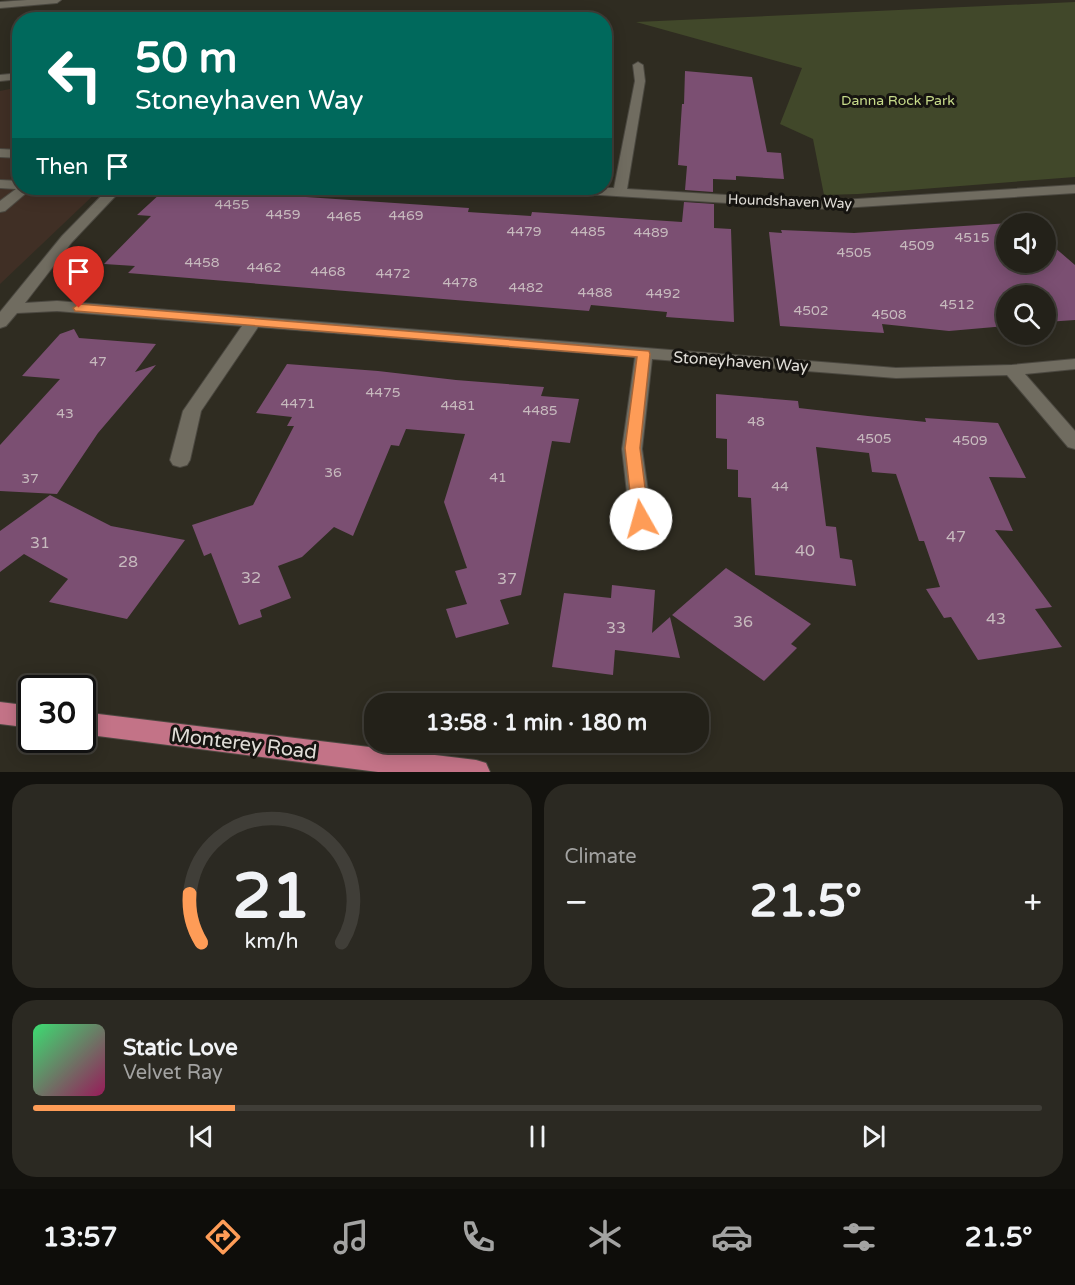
<!DOCTYPE html>
<html lang="en">
<head>
<meta charset="utf-8">
<style>
  body { margin:0; font-family:"Varela Round",sans-serif; background:#2b2922; color:#f1f3f6; height:100vh; display:flex; flex-direction:column; font-size:22px; white-space:nowrap }
  * { box-sizing:border-box; margin:0 }
  p { font-size:20px; color:#a3a3a2 }
  .icon { flex:none; width:33px; height:33px; fill:none; stroke:currentColor; stroke-width:2; stroke-linecap:round; stroke-linejoin:round }
  .map { position:relative; height:772px; overflow:hidden }
  .side { display:flex; flex-direction:column; gap:12px; padding:12px; background:#13120e; flex:1 }
  .side>* { flex:none }
  .banner { position:absolute; left:12px; top:12px; width:600px; height:183px; border-radius:24px; box-shadow:0 3px 15px #0003,0 0 0 2px #403e38; background:#00695c; color:#fff; overflow:hidden }
  .buttons { position:absolute; left:996px; top:213px; display:grid; gap:12px }
  .buttons a { display:grid; place-items:center; width:60px; height:60px; border-radius:50%; background:#232119; box-shadow:0 3px 15px #0003,0 0 0 2px #403e38; font-size:30px }
  .speed { position:absolute; left:18px; top:675px; display:flex; gap:12px; font-size:30px; font-weight:700; text-align:center }
  .speed>* { display:grid; place-content:center; width:78px; height:78px; border-radius:50%; background:#232119; box-shadow:0 3px 15px #0003,0 0 0 2px #403e38; line-height:1 }
  .speed .limit { border:3px solid #111; border-radius:9px; background:#fff; color:#111 }
  .pin { position:absolute; display:grid; place-items:center; width:51px; height:51px; color:#fff; margin:-62px -26px; border-radius:50% 50% 50% 0; rotate:-45deg; box-shadow:0 0 6px #0007 }
  .pin .icon { rotate:45deg }
  .me { position:absolute; width:66px; margin:-33px; rotate:353deg; stroke-linejoin:round; filter:drop-shadow(0 0 4px #0008) }
  .turn { display:flex; align-items:center; gap:21px; height:126px; padding:0 24px; font-size:27px }
  .turn .icon { width:78px; height:78px; stroke-width:2.5 }
  .turn b { display:block; font-size:42px; line-height:51px }
  .then { display:flex; align-items:center; height:57px; padding:0 24px; background:#0003; gap:12px; font-size:22px }
  .big { font-size:45px; font-weight:700; line-height:1.1 }
  .side .widget { flex:1; display:flex; flex-direction:column; justify-content:center; gap:9px; min-width:0; padding:0 21px; border-radius:24px; background:#2b2922 }
  .side .dial { align-items:center; gap:0 }
  .dial svg { height:156px; overflow:visible; fill:none; stroke:#403e38; stroke-width:7; stroke-linecap:round; text-anchor:middle }
  .dial text { fill:#f1f3f6; stroke:none }
  .song { display:flex; align-items:center; gap:18px }
  .cover { width:72px; height:72px; border-radius:9px; background:linear-gradient(135deg,hsl(140 70% 55%),hsl(330 70% 35%)) }
  .played { height:6px; border-radius:3px; background:linear-gradient(90deg,#fe9c57 20%,#403e38 20%) }
  .keys { display:flex; justify-content:space-around; direction:ltr }
  .heat { display:flex; justify-content:space-between; align-items:center; font-size:33px; direction:ltr }
  .side .tiles { flex:1; display:grid; gap:12px; grid-template-columns:1fr 1fr }
  .widget:last-child { grid-column:span 2 }
  .trip { position:absolute; left:364px; top:693px; width:345px; height:60px; border-radius:24px; background:#232119; box-shadow:0 3px 15px #0003,0 0 0 2px #403e38; font-weight:700; line-height:60px; text-align:center }
  .tab-bar { display:flex; height:96px; justify-content:space-around; align-items:center; background:#0e0d0a; color:#a3a3a2 }
  .tab-bar .icon { width:42px; height:42px }
  .tab-bar .on { color:#fe9c57 }
  .tab-bar b { font-size:27px; color:#f1f3f6 }
  .map>svg:first-child { display:block }
</style>
</head>
<body>
<div class="map">
<svg width="1075" height="772" viewBox="0 0 1075 772">
  <rect width="100%" height="100%" fill="#2f2c21"/>
  <path fill="#402f25" d="M19 87 20 188H101L0 284V91Z"/>
  <path fill="#41482a" d="M1075 2V177L858 194 824 195 813 139 780 124 802 68 636 22Z"/>
  <path fill="#7b4f72" d="M685 71 752 77 767 152 781 153 784 179 736 176V180L713 179V192L685 190 687 166 678 165 682 104H684Z
    M188 189 469 208 468 212 531 216 532 212 682 222 684 202 714 204V228L731 229 734 322 666 317 667 312 591 305 589 311 128 273 135 266 104 264 151 216 137 215 161 193 182 195Z
    M1024 222 1027 224H1006V262H1046V240L1075 265V320L1046 322V296H1006V326L949 331 882 324 884 333 780 326 769 232 782 233 781 230 854 233Z
    M74 329 79 338 156 344 135 372 156 365 98 433 57 494 0 491V445L60 379 22 376 60 334Z
    M287 364 378 371 456 380 544 387 541 396 579 399 570 443 552 441 521 595 500 600 509 624 456 638 446 609 467 604 455 571 467 568 444 502 465 434 406 429 399 446 391 445 353 536 334 527 302 557 278 566 291 598 260 610 262 617 239 625 211 553 204 556 192 525 253 505 294 426H287L292 417 256 413Z
    M716 394 798 401 799 408 868 416 926 422 925 418 998 423 1026 478 989 477 1013 531 995 530 1052 607 1035 609 1062 647 978 660 951 617 944 618 926 589 940 587 924 541H919L896 474 872 472 869 453 816 447 826 526 836 527 840 558 852 560 856 586 755 575 751 498 738 497V470L727 469V439L716 438Z
    M50 495 111 526 185 540 127 619 49 602 68 579 24 554 0 572V531Z
    M726 568 811 624 791 644 797 648 764 681 672 615Z
    M612 585 655 590 652 633 670 617 680 658 615 650 613 675 552 667 564 593 611 598Z"/>
  <g fill="none" stroke-linecap="round" stroke-linejoin="round">
    <defs>
      <path id="lane" d="M0 149 20 150V158L0 157Z
        M0 180 20 181V188H32L5 211 0 212V201L16 189 0 188Z"/>
      <path id="street" d="M27 0H61L57 3 0 8V2Z
        M638 62 643 65 645 81 627 189 826 201 1075 185V193L826 209 536 191 535 188H614L635 81 633 65Z
        M20 73V79L0 81V75Z
        M109 188H123L72 242 25 303 57 301 896 368 1012 365 1075 359V369L1025 374 1075 431V449L1068 447 1007 375 896 378 652 359 642 449 652 519 648 524 641 527 634 524 630 519 622 449 635 357 258 327 201 411 190 460 187 465 180 467 173 465 170 460 183 411 242 326 57 311 17 313 6 326 0 328V312L62 236Z"/>
      <path id="primary" d="M0 702 32 706V728L0 724Z
        M82 712 476 760 486 763 490 772H378L82 734Z"/>
    </defs>
    <use href="#lane" stroke="#4b4840" stroke-width="2"/>
    <use href="#street" stroke="#4b4840" stroke-width="2"/>
    <use href="#primary" stroke="#4b4840" stroke-width="2"/>
    <use href="#lane" fill="#706c60" fill-rule="evenodd"/>
    <use href="#street" fill="#706c60" fill-rule="evenodd"/>
    <use href="#primary" fill="#c37387" fill-rule="evenodd"/>
  </g>
  <path fill="#fe9c57" stroke="#a56539" stroke-width="1.5" d="M79 304 649 351 650 354 640 448 649 519 647 523H635L633 519 625 448 637 357 75 311 73 308Z"/>
  <g text-anchor="middle" stroke-width="6" stroke-linejoin="round" paint-order="stroke">
    <g font-size="14" fill="#c8dc8b" stroke="#161410">
      <text x="898" y="105">Danna Rock Park</text>
    </g>
    <g font-size="14" fill="#e0ddd7" stroke="#161410">
      <text transform="translate(790 201) rotate(2)" y="5">Houndshaven Way</text>
    </g>
    <g font-size="14" fill="#c7babe">
      <text x="232" y="209">4455</text>
      <text x="283" y="219">4459</text>
      <text x="406" y="220">4469</text>
      <text x="344" y="221">4465</text>
      <text x="524" y="236">4479</text>
      <text x="588" y="236">4485</text>
      <text x="651" y="237">4489</text>
      <text x="972" y="242">4515</text>
      <text x="917" y="250">4509</text>
      <text x="854" y="257">4505</text>
      <text x="202" y="267">4458</text>
      <text x="264" y="272">4462</text>
      <text x="328" y="276">4468</text>
      <text x="393" y="278">4472</text>
      <text x="460" y="287">4478</text>
      <text x="526" y="292">4482</text>
      <text x="595" y="297">4488</text>
      <text x="663" y="298">4492</text>
      <text x="957" y="309">4512</text>
      <text x="811" y="315">4502</text>
      <text x="889" y="319">4508</text>
      <text x="98" y="366">47</text>
      <text x="383" y="397">4475</text>
      <text x="298" y="408">4471</text>
      <text x="458" y="410">4481</text>
      <text x="540" y="415">4485</text>
      <text x="65" y="418">43</text>
      <text x="756" y="426">48</text>
      <text x="874" y="443">4505</text>
      <text x="970" y="445">4509</text>
      <text x="333" y="477">36</text>
      <text x="498" y="482">41</text>
      <text x="30" y="483">37</text>
      <text x="780" y="491">44</text>
    </g>
    <g font-size="16" fill="#e0ddd7" stroke="#161410">
      <text transform="translate(741 361) rotate(4)" y="6">Stoneyhaven Way</text>
    </g>
    <g font-size="16" fill="#c7babe">
      <text x="956" y="542">47</text>
      <text x="40" y="548">31</text>
      <text x="805" y="556">40</text>
      <text x="128" y="567">28</text>
      <text x="251" y="583">32</text>
      <text x="507" y="584">37</text>
      <text x="996" y="624">43</text>
      <text x="743" y="627">36</text>
      <text x="616" y="633">33</text>
    </g>
    <g font-size="20" fill="#e0ddd7" stroke="#161410">
      <text transform="translate(244 743) rotate(7)" y="7">Monterey Road</text>
    </g>
  </g>
</svg>
<div class="buttons">
<a><svg class="icon" aria-label="sound" viewBox="0 0 24 24"><path d="M4 9h4l5-4v14l-5-4H4zM17 9q2 3 0 6"/></svg></a>
<a><svg class="icon" aria-label="search" viewBox="0 0 24 24"><circle cx="10" cy="10" r="6"/><path d="M15 15l6 6"/></svg></a>
</div>
<div class="speed"><div class="limit">30</div></div>
<div class="pin" style="left:79px;top:308px;background:#d93025"><svg class="icon" aria-label="arrive" viewBox="0 0 24 24"><path d="M6 21V4h12l-3 4 3 4H6"/></svg></div>
<svg class="me" style="left:641px;top:519px" viewBox="-20 -20 40 40"><circle r="19" fill="#fff"/><path d="M0-13L10 11 0 6-10 11z" fill="#fe9c57"/></svg>
<div class="trip">13:58 · 1 min · 180 m</div>
<div class="banner">
<div class="turn"><svg class="icon" aria-label="left" viewBox="0 0 24 24"><path d="M17 20v-9H6M10 6l-5 5 5 5"/></svg><div><b>50 m</b>Stoneyhaven Way</div></div>
<div class="then">Then<svg class="icon" aria-label="arrive" viewBox="0 0 24 24"><path d="M6 21V4h12l-3 4 3 4H6"/></svg></div>
</div>
</div>
<section class="side">
<div class="tiles">
<div class="widget dial"><svg viewBox="0 0 100 80">
<path d="M14 69A42 42 0 1 1 86 69"/>
<path d="M14 69A42 42 0 0 1 8 44" stroke="#fe9c57"/>
<text x="50" y="56" font-size="32" font-weight="700">21</text>
<text x="50" y="72" font-size="11">km/h</text>
</svg></div>
<div class="widget"><p>Climate</p>
<div class="heat"><a>−</a><b class="big">21.5°</b><a>+</a></div>
</div>
<div class="widget">
<div class="song"><i class="cover"></i><div><b>Static Love</b><p>Velvet Ray</p></div></div>
<div class="played"></div>
<div class="keys"><svg class="icon" aria-label="previous" viewBox="0 0 24 24"><path d="M18 5L8 12l10 7zM5 5v14"/></svg><svg class="icon" aria-label="pause" viewBox="0 0 24 24"><path d="M8 5v14M16 5v14"/></svg><svg class="icon" aria-label="next" viewBox="0 0 24 24"><path d="M6 5l10 7-10 7zM19 5v14"/></svg></div>
</div>
</div>
</section>
<nav class="tab-bar">
<b>13:57</b>
<svg class="icon on" aria-label="directions" viewBox="0 0 24 24"><path d="M12 3l9 9-9 9-9-9zM9 14v-3h6M13 9l2 2-2 2"/></svg>
<svg class="icon" aria-label="music" viewBox="0 0 24 24"><path d="M9 18V5l10-2v13"/><circle cx="6" cy="18" r="3"/><circle cx="16" cy="16" r="3"/></svg>
<svg class="icon" aria-label="phone" viewBox="0 0 24 24"><path d="M5 4h4l2 5-3 2q2 4 5 5l2-3 5 2v4C11 20 4 13 5 4z"/></svg>
<svg class="icon" aria-label="climate" viewBox="0 0 24 24"><path d="M12 3v18M4 7l16 10M4 17L20 7"/></svg>
<svg class="icon" aria-label="car" viewBox="0 0 24 24"><path d="M5 17H2v-5l4-1 3-4h7l3 4 3 1v5h-3M9 17h6M6 11h13"/><circle cx="7" cy="17" r="2"/><circle cx="17" cy="17" r="2"/></svg>
<svg class="icon" aria-label="filters" viewBox="0 0 24 24"><path d="M4 7h16M4 17h16"/><circle cx="9" cy="7" r="2"/><circle cx="15" cy="17" r="2"/></svg>
<b>21.5°</b>
</nav>
</body>
</html>
